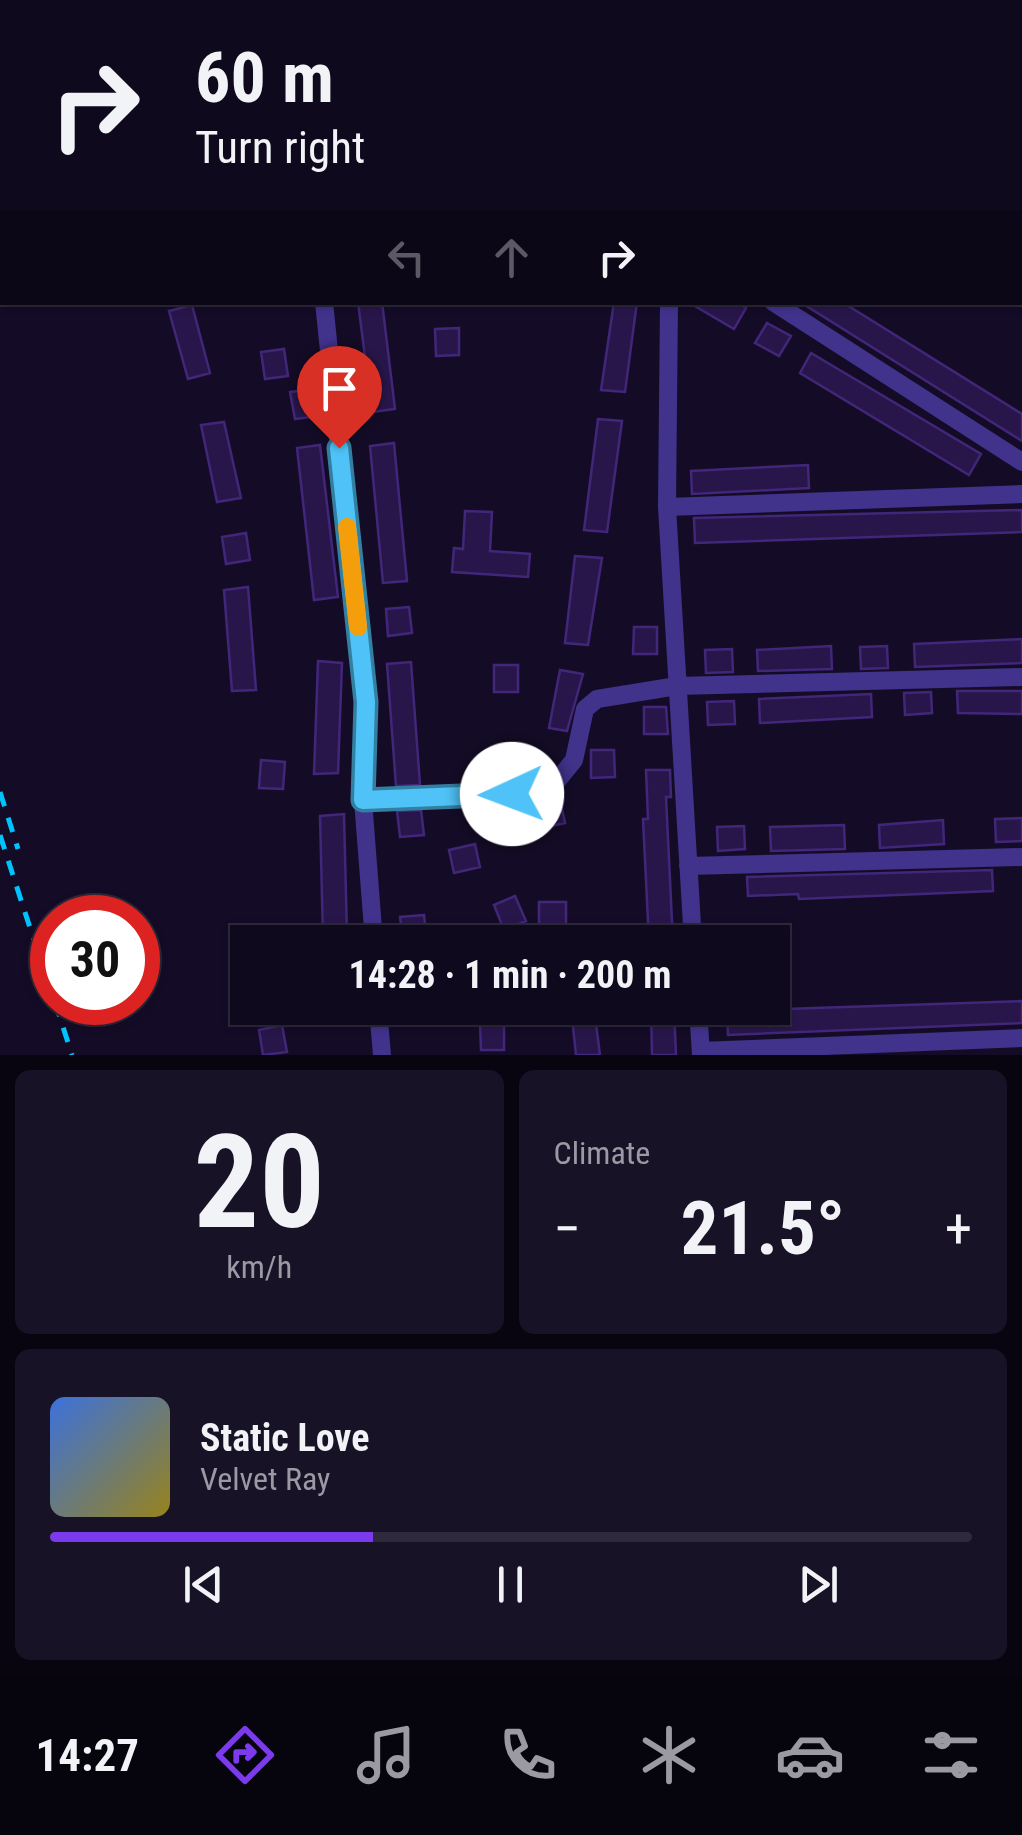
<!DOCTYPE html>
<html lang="en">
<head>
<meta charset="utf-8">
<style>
  body { margin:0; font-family:"Roboto Condensed",sans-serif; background:#181226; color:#f1f3f6; height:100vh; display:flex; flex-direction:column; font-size:38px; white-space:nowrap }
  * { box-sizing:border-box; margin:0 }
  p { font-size:32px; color:#9b9aa4 }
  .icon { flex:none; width:55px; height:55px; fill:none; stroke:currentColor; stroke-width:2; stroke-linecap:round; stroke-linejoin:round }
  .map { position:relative; height:1055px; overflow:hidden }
  .drawer { display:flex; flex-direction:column; gap:15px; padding:15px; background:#080510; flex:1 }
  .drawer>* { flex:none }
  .hud { position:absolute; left:0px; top:0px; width:1022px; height:305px; box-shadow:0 2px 8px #0004,0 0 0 2px #2f2a3b; background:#0f091d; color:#f1f3f6; overflow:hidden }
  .speed { position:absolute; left:30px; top:895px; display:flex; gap:20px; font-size:50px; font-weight:700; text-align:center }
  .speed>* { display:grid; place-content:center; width:130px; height:130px; border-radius:50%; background:#0f091d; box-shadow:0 2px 8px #0004,0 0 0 2px #2f2a3b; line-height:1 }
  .speed .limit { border:15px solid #d22; background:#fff; color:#111 }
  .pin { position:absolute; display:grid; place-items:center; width:85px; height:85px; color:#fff; margin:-102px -42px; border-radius:50% 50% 50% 0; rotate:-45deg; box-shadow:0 0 10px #0007 }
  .pin .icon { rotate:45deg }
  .me { position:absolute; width:110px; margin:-55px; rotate:268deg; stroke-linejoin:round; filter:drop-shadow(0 0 8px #0008) }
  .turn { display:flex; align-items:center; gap:35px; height:210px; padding:0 30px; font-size:45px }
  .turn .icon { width:130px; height:130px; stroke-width:2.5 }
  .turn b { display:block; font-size:70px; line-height:85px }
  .lanes { display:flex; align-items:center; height:95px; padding:0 30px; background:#0003; justify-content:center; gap:50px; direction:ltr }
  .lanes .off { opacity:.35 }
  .big { font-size:75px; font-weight:700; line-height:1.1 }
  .drawer .tile { flex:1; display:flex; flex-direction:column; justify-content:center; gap:15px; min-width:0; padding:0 35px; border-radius:15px; background:#181226 }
  .drawer .dial { align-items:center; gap:0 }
  .dial b { font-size:130px; line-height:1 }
  .song { display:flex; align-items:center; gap:30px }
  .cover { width:120px; height:120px; border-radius:15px; background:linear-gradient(135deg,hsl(220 70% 55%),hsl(50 70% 35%)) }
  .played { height:10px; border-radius:5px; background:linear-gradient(90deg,#7c3aed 35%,#2f2a3b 35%) }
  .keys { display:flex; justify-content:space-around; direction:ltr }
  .heat { display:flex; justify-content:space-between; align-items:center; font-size:55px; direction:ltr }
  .drawer .tiles { flex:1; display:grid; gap:15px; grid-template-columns:1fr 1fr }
  .tile:last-child { grid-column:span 2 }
  .trip { position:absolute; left:230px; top:925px; width:560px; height:100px; border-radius:0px; background:#0f091d; box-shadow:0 2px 8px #0004,0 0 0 2px #2f2a3b; font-weight:700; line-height:100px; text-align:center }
  .tab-bar { display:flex; height:160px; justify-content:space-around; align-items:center; background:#06040c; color:#9b9aa4 }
  .tab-bar .icon { width:70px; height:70px }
  .tab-bar .on { color:#7c3aed }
  .tab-bar b { font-size:45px; color:#f1f3f6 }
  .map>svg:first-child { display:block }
</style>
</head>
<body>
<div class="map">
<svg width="1022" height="1055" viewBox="0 0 1022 1055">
  <rect width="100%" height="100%" fill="#140c27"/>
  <path fill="#28164a" stroke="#412679" stroke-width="2.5" d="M358 302H382L395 409 372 412Z
    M614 302H637L625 392 601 390Z
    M688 302H736L746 308 734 329Z
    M800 302H842L1022 414V441Z
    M192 305 210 373 188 379 169 311Z
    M767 323 791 336 779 356 755 343Z
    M459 328V355L436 356 435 329Z
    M284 349 288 376 265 379 261 352Z
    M811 353 981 454 969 475 800 373Z
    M314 389 318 416 295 419 290 392Z
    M598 419 622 421 607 532 584 530Z
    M224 422 241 498 217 502 201 425Z
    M394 443 407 581 383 583 370 446Z
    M320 445 338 597 314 600 297 448Z
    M808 465 809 488 692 494 691 471Z
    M1022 510V532L695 543 694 518Z
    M465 511 492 512 490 551 530 554 528 577 452 572 454 548 463 549Z
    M246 533 250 560 226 564 222 537Z
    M575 556 602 558 588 645 565 643Z
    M248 587 256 690 232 691 224 590Z
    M409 607 412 633 388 636 386 609Z
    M634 627H657V654H633Z
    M1022 639V663L915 667 914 644Z
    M831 646 832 669 758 671 757 650Z
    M887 646 888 668 861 669 860 647Z
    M732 649 733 672 706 673 705 650Z
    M318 661 342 663 338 773 314 774Z
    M411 662 420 785 396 786 387 664Z
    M494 665H518V692H494Z
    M560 670 583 674 567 731 549 728Z
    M957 691H1022V714L958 713Z
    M931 692 932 713 905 715 904 693Z
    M871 694 872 717 760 723 759 699Z
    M734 701 735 724 708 725 707 702Z
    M644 707H666L668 734H644Z
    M591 750H614L615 777 591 778Z
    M513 759 540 761 539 777 470 783 472 763 513 766Z
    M261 760 285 762 283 789 259 788Z
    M646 770H670L671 797H666L673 942H649L643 819H648Z
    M560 800 565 823 538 829 533 806Z
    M421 810 424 835 400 837 397 811Z
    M344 814 347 936 323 938 320 816Z
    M1022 818V841L996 842 995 819Z
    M943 820 944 844 880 848 879 825Z
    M844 825 845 849 771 851 770 827Z
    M744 826 745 849 718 851 717 827Z
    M475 844 480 867 454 873 449 850Z
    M992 870 993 891 799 899 798 894 748 896 747 877Z
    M515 896 526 921 504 930 494 905Z
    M539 902H566V926H539Z
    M424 915 427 942H403L400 917Z
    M1022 1001V1023L728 1035 727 1011Z
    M571 1008H594L600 1055H576Z
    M651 1008H674L676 1055H652Z
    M504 1022V1050H481L480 1023Z
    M282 1025 287 1052 263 1055 259 1030Z"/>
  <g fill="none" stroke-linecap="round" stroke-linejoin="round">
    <path stroke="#41328b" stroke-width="18" d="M293 0V2
      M482 0V2
      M624 0 625 2
      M1020 242 1022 243
      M324 302 365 702 363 800 374 942
      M669 302 667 507 693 942
      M773 302 1022 462
      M667 507 1022 494
      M363 800 513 794 552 787 574 760 585 709 597 699 677 686 1022 677
      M688 866 1022 857
      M378 1008 382 1055
      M698 1008 701 1055
      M701 1051 1022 1038"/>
    <path stroke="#00c3fd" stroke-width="5" stroke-dasharray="15 12" stroke-linecap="butt" d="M0 792 18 849
      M0 835 52 996
      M55 1002 72 1055"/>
  </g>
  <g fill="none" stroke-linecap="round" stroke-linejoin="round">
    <defs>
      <path id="route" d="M339 448 366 702 363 800 512 794"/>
    </defs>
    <use href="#route" stroke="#337fa1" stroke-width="25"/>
    <use href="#route" stroke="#4fc3f7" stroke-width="18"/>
    <path stroke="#f59e0b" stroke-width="18" d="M347 527 358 627"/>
  </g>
</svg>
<div class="speed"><div class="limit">30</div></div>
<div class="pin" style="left:339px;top:448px;background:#d93025"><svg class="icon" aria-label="arrive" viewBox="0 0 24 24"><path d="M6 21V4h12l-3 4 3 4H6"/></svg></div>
<svg class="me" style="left:512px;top:794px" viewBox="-20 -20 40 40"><circle r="19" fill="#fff"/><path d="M0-13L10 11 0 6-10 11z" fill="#4fc3f7"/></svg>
<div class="trip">14:28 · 1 min · 200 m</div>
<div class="hud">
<div class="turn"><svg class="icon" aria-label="right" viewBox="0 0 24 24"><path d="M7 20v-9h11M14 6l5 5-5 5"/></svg><div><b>60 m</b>Turn right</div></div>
<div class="lanes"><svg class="icon off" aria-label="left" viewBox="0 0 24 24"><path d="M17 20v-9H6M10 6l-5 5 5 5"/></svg><svg class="icon off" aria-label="ahead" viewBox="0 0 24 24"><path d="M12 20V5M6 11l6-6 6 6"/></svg><svg class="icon" aria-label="right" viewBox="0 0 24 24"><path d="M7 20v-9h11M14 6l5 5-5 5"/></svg></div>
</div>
</div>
<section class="drawer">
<div class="tiles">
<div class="tile dial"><b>20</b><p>km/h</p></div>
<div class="tile"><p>Climate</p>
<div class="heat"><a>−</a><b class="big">21.5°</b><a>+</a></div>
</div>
<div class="tile">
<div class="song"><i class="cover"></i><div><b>Static Love</b><p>Velvet Ray</p></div></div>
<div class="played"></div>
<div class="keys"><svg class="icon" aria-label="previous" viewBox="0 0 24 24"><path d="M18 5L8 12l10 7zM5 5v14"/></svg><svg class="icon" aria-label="pause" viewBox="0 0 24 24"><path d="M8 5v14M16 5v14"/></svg><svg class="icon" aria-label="next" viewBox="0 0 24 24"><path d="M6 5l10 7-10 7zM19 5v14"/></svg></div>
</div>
</div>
</section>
<nav class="tab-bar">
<b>14:27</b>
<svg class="icon on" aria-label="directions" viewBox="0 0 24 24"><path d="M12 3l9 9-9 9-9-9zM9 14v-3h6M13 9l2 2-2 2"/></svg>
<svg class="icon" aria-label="music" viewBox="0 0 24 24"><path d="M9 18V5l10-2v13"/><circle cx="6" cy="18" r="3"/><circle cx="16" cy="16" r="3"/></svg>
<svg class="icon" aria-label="phone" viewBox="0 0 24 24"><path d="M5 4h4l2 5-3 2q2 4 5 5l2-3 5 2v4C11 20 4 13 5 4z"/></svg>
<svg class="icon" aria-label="climate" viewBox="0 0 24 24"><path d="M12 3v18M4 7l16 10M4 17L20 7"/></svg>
<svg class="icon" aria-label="car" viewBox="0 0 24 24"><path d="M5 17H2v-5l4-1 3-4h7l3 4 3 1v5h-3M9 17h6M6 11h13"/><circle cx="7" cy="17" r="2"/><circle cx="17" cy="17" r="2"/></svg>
<svg class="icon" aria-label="filters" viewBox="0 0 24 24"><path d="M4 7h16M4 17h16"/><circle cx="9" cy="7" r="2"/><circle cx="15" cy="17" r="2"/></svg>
</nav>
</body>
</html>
